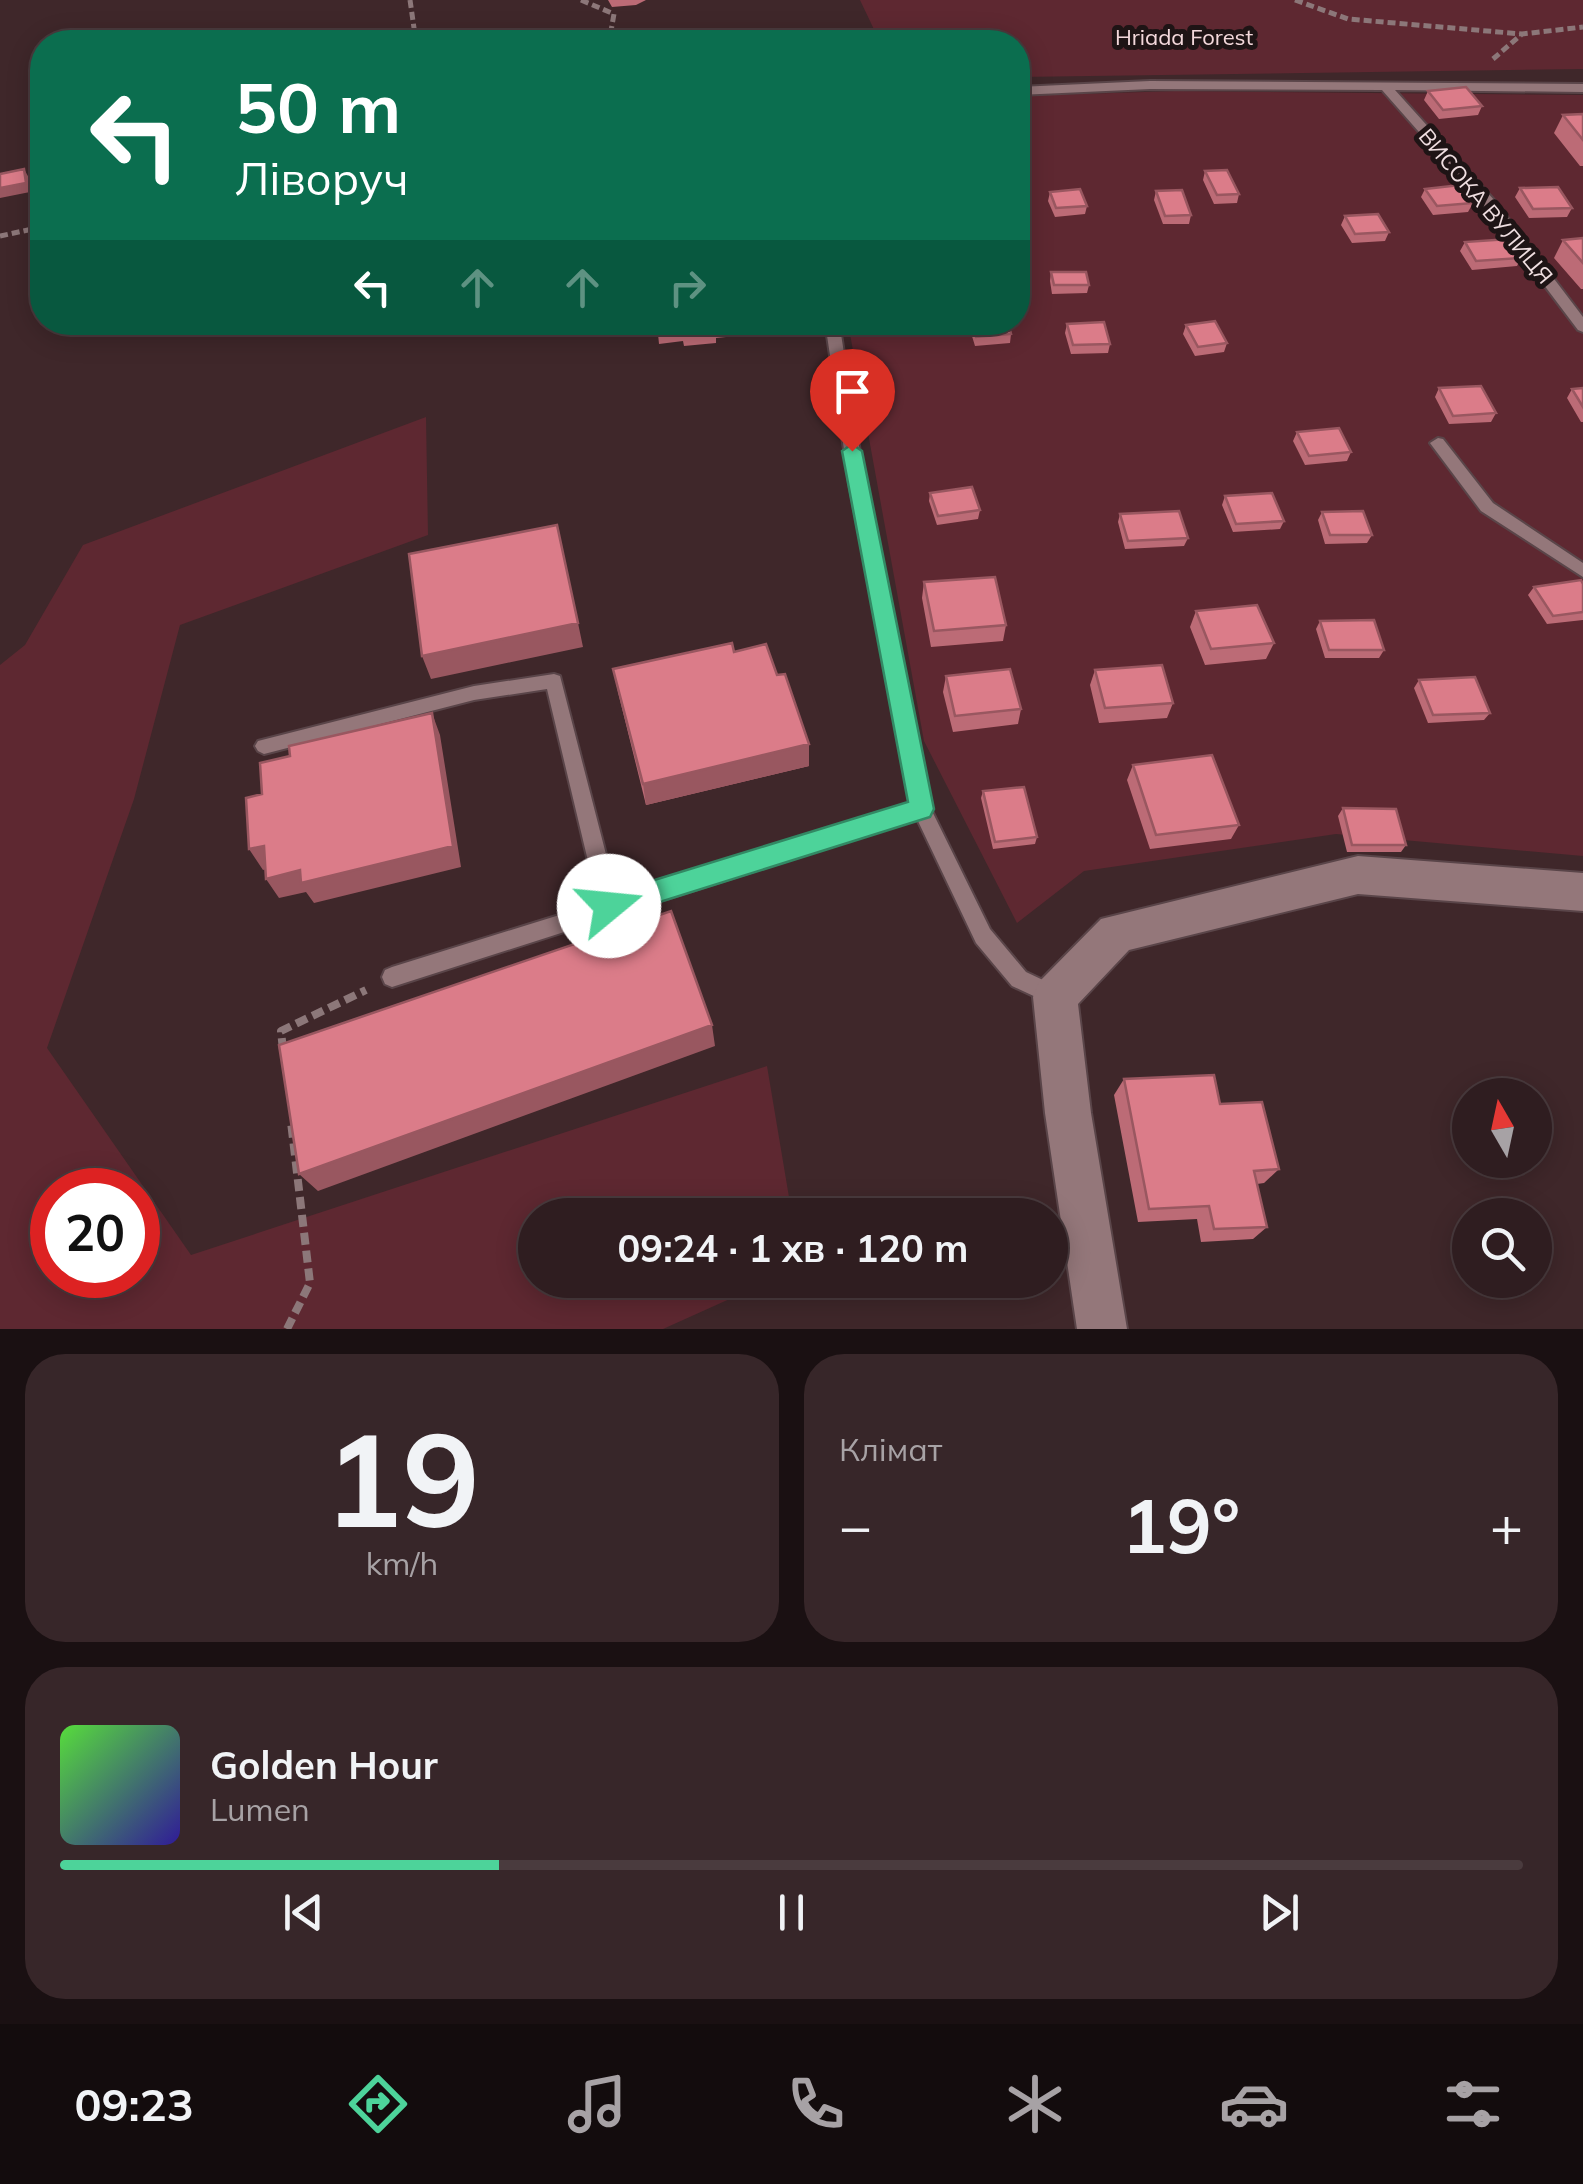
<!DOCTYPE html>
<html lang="uk">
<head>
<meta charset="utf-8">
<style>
  body { margin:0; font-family:Mulish,sans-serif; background:#372629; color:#f1f3f6; height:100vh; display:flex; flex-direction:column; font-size:38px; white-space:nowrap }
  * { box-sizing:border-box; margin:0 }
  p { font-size:32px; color:#a7a2a5 }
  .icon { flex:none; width:55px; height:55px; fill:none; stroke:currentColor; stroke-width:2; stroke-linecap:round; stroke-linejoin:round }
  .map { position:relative; height:1329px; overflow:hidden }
  .drawer { display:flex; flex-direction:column; gap:25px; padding:25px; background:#1a1012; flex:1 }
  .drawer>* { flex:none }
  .banner { position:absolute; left:30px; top:30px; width:1000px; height:305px; border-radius:40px; box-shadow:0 5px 25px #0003,0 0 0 2px #4a3b3e; background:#0b6e4f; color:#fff; overflow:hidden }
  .needle { width:65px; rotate:351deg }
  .tools { position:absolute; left:1452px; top:1078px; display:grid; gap:20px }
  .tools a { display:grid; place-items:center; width:100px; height:100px; border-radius:50%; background:#2f1d20; box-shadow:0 5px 25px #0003,0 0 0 2px #4a3b3e; font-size:50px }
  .speed { position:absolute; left:30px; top:1168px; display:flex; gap:20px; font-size:50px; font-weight:700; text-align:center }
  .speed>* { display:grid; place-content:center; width:130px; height:130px; border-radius:50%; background:#2f1d20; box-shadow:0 5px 25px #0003,0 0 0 2px #4a3b3e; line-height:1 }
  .speed .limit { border:15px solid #d22; background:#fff; color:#111 }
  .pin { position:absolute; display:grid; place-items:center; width:85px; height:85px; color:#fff; margin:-102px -42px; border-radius:50% 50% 50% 0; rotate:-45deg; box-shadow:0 0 10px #0007 }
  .pin .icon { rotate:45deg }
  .me { position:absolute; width:110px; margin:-55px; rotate:73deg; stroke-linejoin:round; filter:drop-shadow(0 0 8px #0008) }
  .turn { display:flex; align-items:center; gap:35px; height:210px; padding:0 40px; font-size:45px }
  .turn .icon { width:130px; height:130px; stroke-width:2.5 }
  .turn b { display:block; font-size:70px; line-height:85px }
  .lanes { display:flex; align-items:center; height:95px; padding:0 40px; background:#0003; justify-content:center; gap:50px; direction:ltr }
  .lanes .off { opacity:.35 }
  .big { font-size:75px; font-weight:700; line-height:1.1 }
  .drawer .tile { flex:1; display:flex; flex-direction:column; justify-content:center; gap:15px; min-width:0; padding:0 35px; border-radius:40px; background:#372629 }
  .drawer .dial { align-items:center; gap:0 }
  .dial b { font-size:130px; line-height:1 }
  .song { display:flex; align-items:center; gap:30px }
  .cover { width:120px; height:120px; border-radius:15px; background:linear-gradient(135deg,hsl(110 70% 55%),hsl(250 70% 35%)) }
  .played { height:10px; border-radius:5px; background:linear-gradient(90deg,#4dd39a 30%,#4a3b3e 30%) }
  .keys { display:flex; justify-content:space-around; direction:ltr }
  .heat { display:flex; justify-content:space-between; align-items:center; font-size:55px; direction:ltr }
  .drawer .tiles { flex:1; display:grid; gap:25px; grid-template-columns:1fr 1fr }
  .tile:last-child { grid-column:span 2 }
  .trip { position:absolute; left:518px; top:1198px; width:550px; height:100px; border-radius:50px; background:#2f1d20; box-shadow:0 5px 25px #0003,0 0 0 2px #4a3b3e; font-weight:700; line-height:100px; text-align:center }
  .menu { display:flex; height:160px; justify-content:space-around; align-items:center; background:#130c0d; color:#a7a2a5 }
  .menu .icon { width:70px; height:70px }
  .menu .selected { color:#4dd39a }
  .menu b { font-size:45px; color:#f1f3f6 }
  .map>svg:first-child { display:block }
</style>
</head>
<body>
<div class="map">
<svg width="1583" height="1329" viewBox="0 0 1583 1329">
  <rect width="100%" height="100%" fill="#3f272a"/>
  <path fill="#5e2831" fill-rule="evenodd" d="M860 0H1583V69L1018 77V42H880Z
    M1176 91 1583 95V856L1336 834 1084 871 1017 923 924 741 848 323 1018 322V96Z
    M426 417 428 535 180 625 134 799 47 1048 191 1255 767 1066 792 1215H535V1280H772L663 1329H0V665L25 645 83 545ZM138 1190V1275H52V1190Z"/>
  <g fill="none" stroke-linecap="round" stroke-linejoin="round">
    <defs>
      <path id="lane" d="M1150 81 1583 84V92L1395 90 1495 201 1583 317V332L1578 330 1485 207 1382 90 1150 89 1018 95V87Z
        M825 322H839L865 483 931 809 990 929 1026 972 1062 989 1065 996 1062 1003 1055 1006 1012 986 976 943 917 819 392 987 385 984 382 977 385 970 392 967 598 903 547 689 474 700 264 754 258 751 255 746 258 741 474 686 554 674 560 676 617 897 912 804 849 483Z
        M1438 438 1443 439 1493 503 1583 563V577L1481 511 1430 443Z"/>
      <path id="street" d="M1358 856 1583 873V911L1358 894 1129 950 1078 1004 1091 1113 1127 1329H1077L1045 1113 1033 997 1039 982 1101 919Z"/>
    </defs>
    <use href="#lane" stroke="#5a4549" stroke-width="4"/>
    <use href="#street" stroke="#5a4549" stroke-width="4"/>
    <path stroke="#8c7779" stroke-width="5" stroke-dasharray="8 4" stroke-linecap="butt" d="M410 0 416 42
      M581 0 614 14 609 42
      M1295 0 1348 19 1522 34
      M1493 59 1522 34 1583 27
      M0 236 42 227"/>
    <path stroke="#8c7779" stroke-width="8" stroke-dasharray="12 6" stroke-linecap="butt" d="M283 1050 281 1031 366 990
      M287 1329 310 1283 291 1122"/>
    <use href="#lane" fill="#94777a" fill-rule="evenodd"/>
    <use href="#street" fill="#94777a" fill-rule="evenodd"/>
  </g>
  <path fill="#bc6b76" d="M608 0H646L636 5 612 7Z
    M1428 91 1482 106 1478 115 1439 119 1424 100Z
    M1583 114V166H1580L1554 133 1563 115Z
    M1205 171 1239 194 1237 203 1214 204 1203 180Z
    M1520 188 1572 208 1567 217 1529 218 1515 197Z
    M1425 189 1473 203 1468 212 1433 215 1421 197Z
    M1156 191 1191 215 1189 224H1163L1154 200Z
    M1050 192 1087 206 1085 214 1055 217 1048 201Z
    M1345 216 1389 232 1385 241 1352 243 1341 225Z
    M1583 238V289H1581L1554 258 1563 240Z
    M1465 242 1521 258 1517 266 1472 270 1460 251Z
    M1051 272 1089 285 1087 293 1052 294 1050 281Z
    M619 322H778V329L736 332V336L716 338V343L684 346 683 341 659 344 658 334 621 337Z
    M1008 322 1011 334 1010 343 975 346 968 323Z
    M1067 324 1110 344 1108 353 1071 354 1065 333Z
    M1186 325 1227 343 1224 352 1195 356 1183 334Z
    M1439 388 1496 413 1491 422 1449 424 1435 397Z
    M1583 388V422H1581L1567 398 1572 389Z
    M1297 432 1351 452 1347 461 1305 465 1293 441Z
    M930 493 980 510 978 519 937 525 929 501Z
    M1225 496 1284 521 1280 529 1233 532 1222 505Z
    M1322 512 1372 535 1367 543 1325 544 1318 520Z
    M1120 514 1188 538 1184 546 1125 549 1118 522Z
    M924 582 1006 625 1003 641 931 647 922 598Z
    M1583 584V620L1547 624 1528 595 1534 587Z
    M1196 611 1274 643 1266 659 1205 665 1190 627Z
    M1320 621 1384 650 1379 658H1325L1316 629Z
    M734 652 777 675 809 744V766L646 805 618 692 613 669Z
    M1095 670 1173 703 1167 718 1099 723 1090 685Z
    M946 676 1021 709 1018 724 953 732 943 692Z
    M1419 680 1490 713 1484 720 1428 723 1414 688Z
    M1133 765 1239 825 1231 839 1150 849 1127 780Z
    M983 791 1037 837 1035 844 993 849 981 798Z
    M1343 808 1406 845 1401 852H1347L1338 816Z
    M1124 1079 1220 1104 1279 1169 1264 1183 1257 1184 1267 1227 1253 1239 1201 1242 1197 1219 1138 1222 1114 1095Z"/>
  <path fill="#995760" d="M24 169 29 178 30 192 0 198V188Z
    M578 623 583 647 431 679 422 656Z
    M432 713 440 735 461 867 314 903 306 892 279 898 266 879 300 870Z
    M809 744V766L646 805 643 784Z
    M264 846 277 866 263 870 249 849Z
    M712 1025 715 1046 318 1191 299 1174Z"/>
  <path fill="#db7c89" stroke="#995760" stroke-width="2.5" d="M1466 87 1482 106 1443 110 1428 91Z
    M1583 114V140L1563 115Z
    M24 169 26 183 0 188V174Z
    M1227 170 1239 194 1217 195 1205 171Z
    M1460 185 1473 203 1437 206 1425 189Z
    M1558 187 1572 208 1533 209 1520 188Z
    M1080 189 1087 206 1056 208 1050 192Z
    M1182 190 1191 215 1165 216 1156 191Z
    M1378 214 1389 232 1355 234 1345 216Z
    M1583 238V263L1563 240Z
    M1509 239 1521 258 1476 261 1465 242Z
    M1051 272H1086L1089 285H1054Z
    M1215 321 1227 343 1198 347 1186 325Z
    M972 322H1008L1011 334 976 337Z
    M1104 322 1110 344 1073 345 1067 324Z
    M1481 386 1496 413 1453 416 1439 388Z
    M1583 388V407L1572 389Z
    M1339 428 1351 452 1309 456 1297 432Z
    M972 487 980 510 938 516 930 493Z
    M1272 493 1284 521 1236 524 1225 496Z
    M1179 511 1188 538 1128 541 1120 514Z
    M1363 511 1372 535H1330L1322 512Z
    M557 525 578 623 422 656 409 554Z
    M995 577 1006 625 934 631 924 582Z
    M1581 580 1583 584V612L1553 616 1534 587Z
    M1257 605 1274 643 1211 649 1196 611Z
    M1374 620 1384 650H1329L1320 621Z
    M732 643 734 652 766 644 777 675 785 674 809 744 643 784 613 669Z
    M1162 665 1173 703 1105 708 1095 670Z
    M1010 669 1021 709 955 716 946 676Z
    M1475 677 1490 713 1433 715 1419 680Z
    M432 713 453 846 301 883 300 870 266 879 264 846 249 849 246 798 262 794 260 763 290 756 289 746Z
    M1212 755 1239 825 1156 835 1133 765Z
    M1024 787 1037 837 995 842 983 791Z
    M1343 808 1396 809 1406 845H1352Z
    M671 911 712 1025 299 1174 279 1045Z
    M1214 1075 1220 1104 1262 1102 1279 1169 1254 1171 1267 1227 1214 1229 1209 1206 1149 1209 1124 1079Z"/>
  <path fill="#4dd39a" stroke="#328964" stroke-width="2.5" d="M852 444 862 451 934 809 930 817 609 918 600 914 596 906 600 898 609 894 908 802 842 451Z"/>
  <g text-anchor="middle" stroke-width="10" stroke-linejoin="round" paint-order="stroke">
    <g font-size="22" fill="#f3d8db" stroke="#1e1415">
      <text x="1184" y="45">Hriada Forest</text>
    </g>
    <g font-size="22" fill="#f0dfe1" stroke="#1e1415">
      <text transform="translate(1486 206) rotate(50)" y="8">ВИСОКА ВУЛИЦЯ</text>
    </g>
  </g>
</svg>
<div class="tools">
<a><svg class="needle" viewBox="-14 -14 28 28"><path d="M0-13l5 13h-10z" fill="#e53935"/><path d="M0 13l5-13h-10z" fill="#a7a2a5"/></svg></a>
<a><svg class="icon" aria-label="search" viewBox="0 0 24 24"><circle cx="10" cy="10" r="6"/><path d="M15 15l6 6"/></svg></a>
</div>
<div class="speed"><div class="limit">20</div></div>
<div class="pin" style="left:852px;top:451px;background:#d93025"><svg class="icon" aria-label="arrive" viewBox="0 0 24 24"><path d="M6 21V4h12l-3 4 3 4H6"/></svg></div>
<svg class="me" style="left:609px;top:906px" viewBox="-20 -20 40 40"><circle r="19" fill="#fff"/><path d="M0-13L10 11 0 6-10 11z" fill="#4dd39a"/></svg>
<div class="trip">09:24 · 1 хв · 120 m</div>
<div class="banner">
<div class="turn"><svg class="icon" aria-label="left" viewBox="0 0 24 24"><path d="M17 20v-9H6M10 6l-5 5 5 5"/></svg><div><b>50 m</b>Ліворуч</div></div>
<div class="lanes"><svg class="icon" aria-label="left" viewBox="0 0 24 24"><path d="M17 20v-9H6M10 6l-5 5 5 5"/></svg><svg class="icon off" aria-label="ahead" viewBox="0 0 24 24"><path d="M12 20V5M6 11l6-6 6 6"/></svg><svg class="icon off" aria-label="ahead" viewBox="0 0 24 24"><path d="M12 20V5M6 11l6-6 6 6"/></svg><svg class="icon off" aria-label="right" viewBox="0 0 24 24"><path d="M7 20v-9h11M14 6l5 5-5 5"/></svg></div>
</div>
</div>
<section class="drawer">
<div class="tiles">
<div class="tile dial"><b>19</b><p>km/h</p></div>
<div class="tile"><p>Клімат</p>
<div class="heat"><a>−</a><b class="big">19°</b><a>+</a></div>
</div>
<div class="tile">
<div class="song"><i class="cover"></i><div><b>Golden Hour</b><p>Lumen</p></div></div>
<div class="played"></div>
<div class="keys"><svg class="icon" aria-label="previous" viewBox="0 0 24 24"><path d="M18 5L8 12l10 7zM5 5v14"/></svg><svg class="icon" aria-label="pause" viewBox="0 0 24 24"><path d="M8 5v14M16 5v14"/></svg><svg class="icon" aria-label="next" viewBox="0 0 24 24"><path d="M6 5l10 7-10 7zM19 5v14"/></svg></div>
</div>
</div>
</section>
<nav class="menu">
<b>09:23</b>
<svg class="icon selected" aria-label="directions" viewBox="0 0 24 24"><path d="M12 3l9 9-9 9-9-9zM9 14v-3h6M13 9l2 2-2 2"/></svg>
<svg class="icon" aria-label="music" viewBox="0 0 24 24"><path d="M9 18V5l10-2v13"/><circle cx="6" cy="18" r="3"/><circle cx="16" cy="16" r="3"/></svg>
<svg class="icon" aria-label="phone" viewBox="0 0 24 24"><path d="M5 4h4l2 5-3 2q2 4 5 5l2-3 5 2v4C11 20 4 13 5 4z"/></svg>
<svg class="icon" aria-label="climate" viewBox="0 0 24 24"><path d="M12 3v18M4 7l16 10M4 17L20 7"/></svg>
<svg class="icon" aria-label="car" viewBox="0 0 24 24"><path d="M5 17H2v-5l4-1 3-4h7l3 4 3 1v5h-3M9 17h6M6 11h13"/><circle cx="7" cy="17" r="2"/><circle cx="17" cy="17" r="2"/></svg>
<svg class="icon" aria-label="filters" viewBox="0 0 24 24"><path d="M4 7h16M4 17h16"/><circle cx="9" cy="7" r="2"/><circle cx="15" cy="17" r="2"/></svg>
</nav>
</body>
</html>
